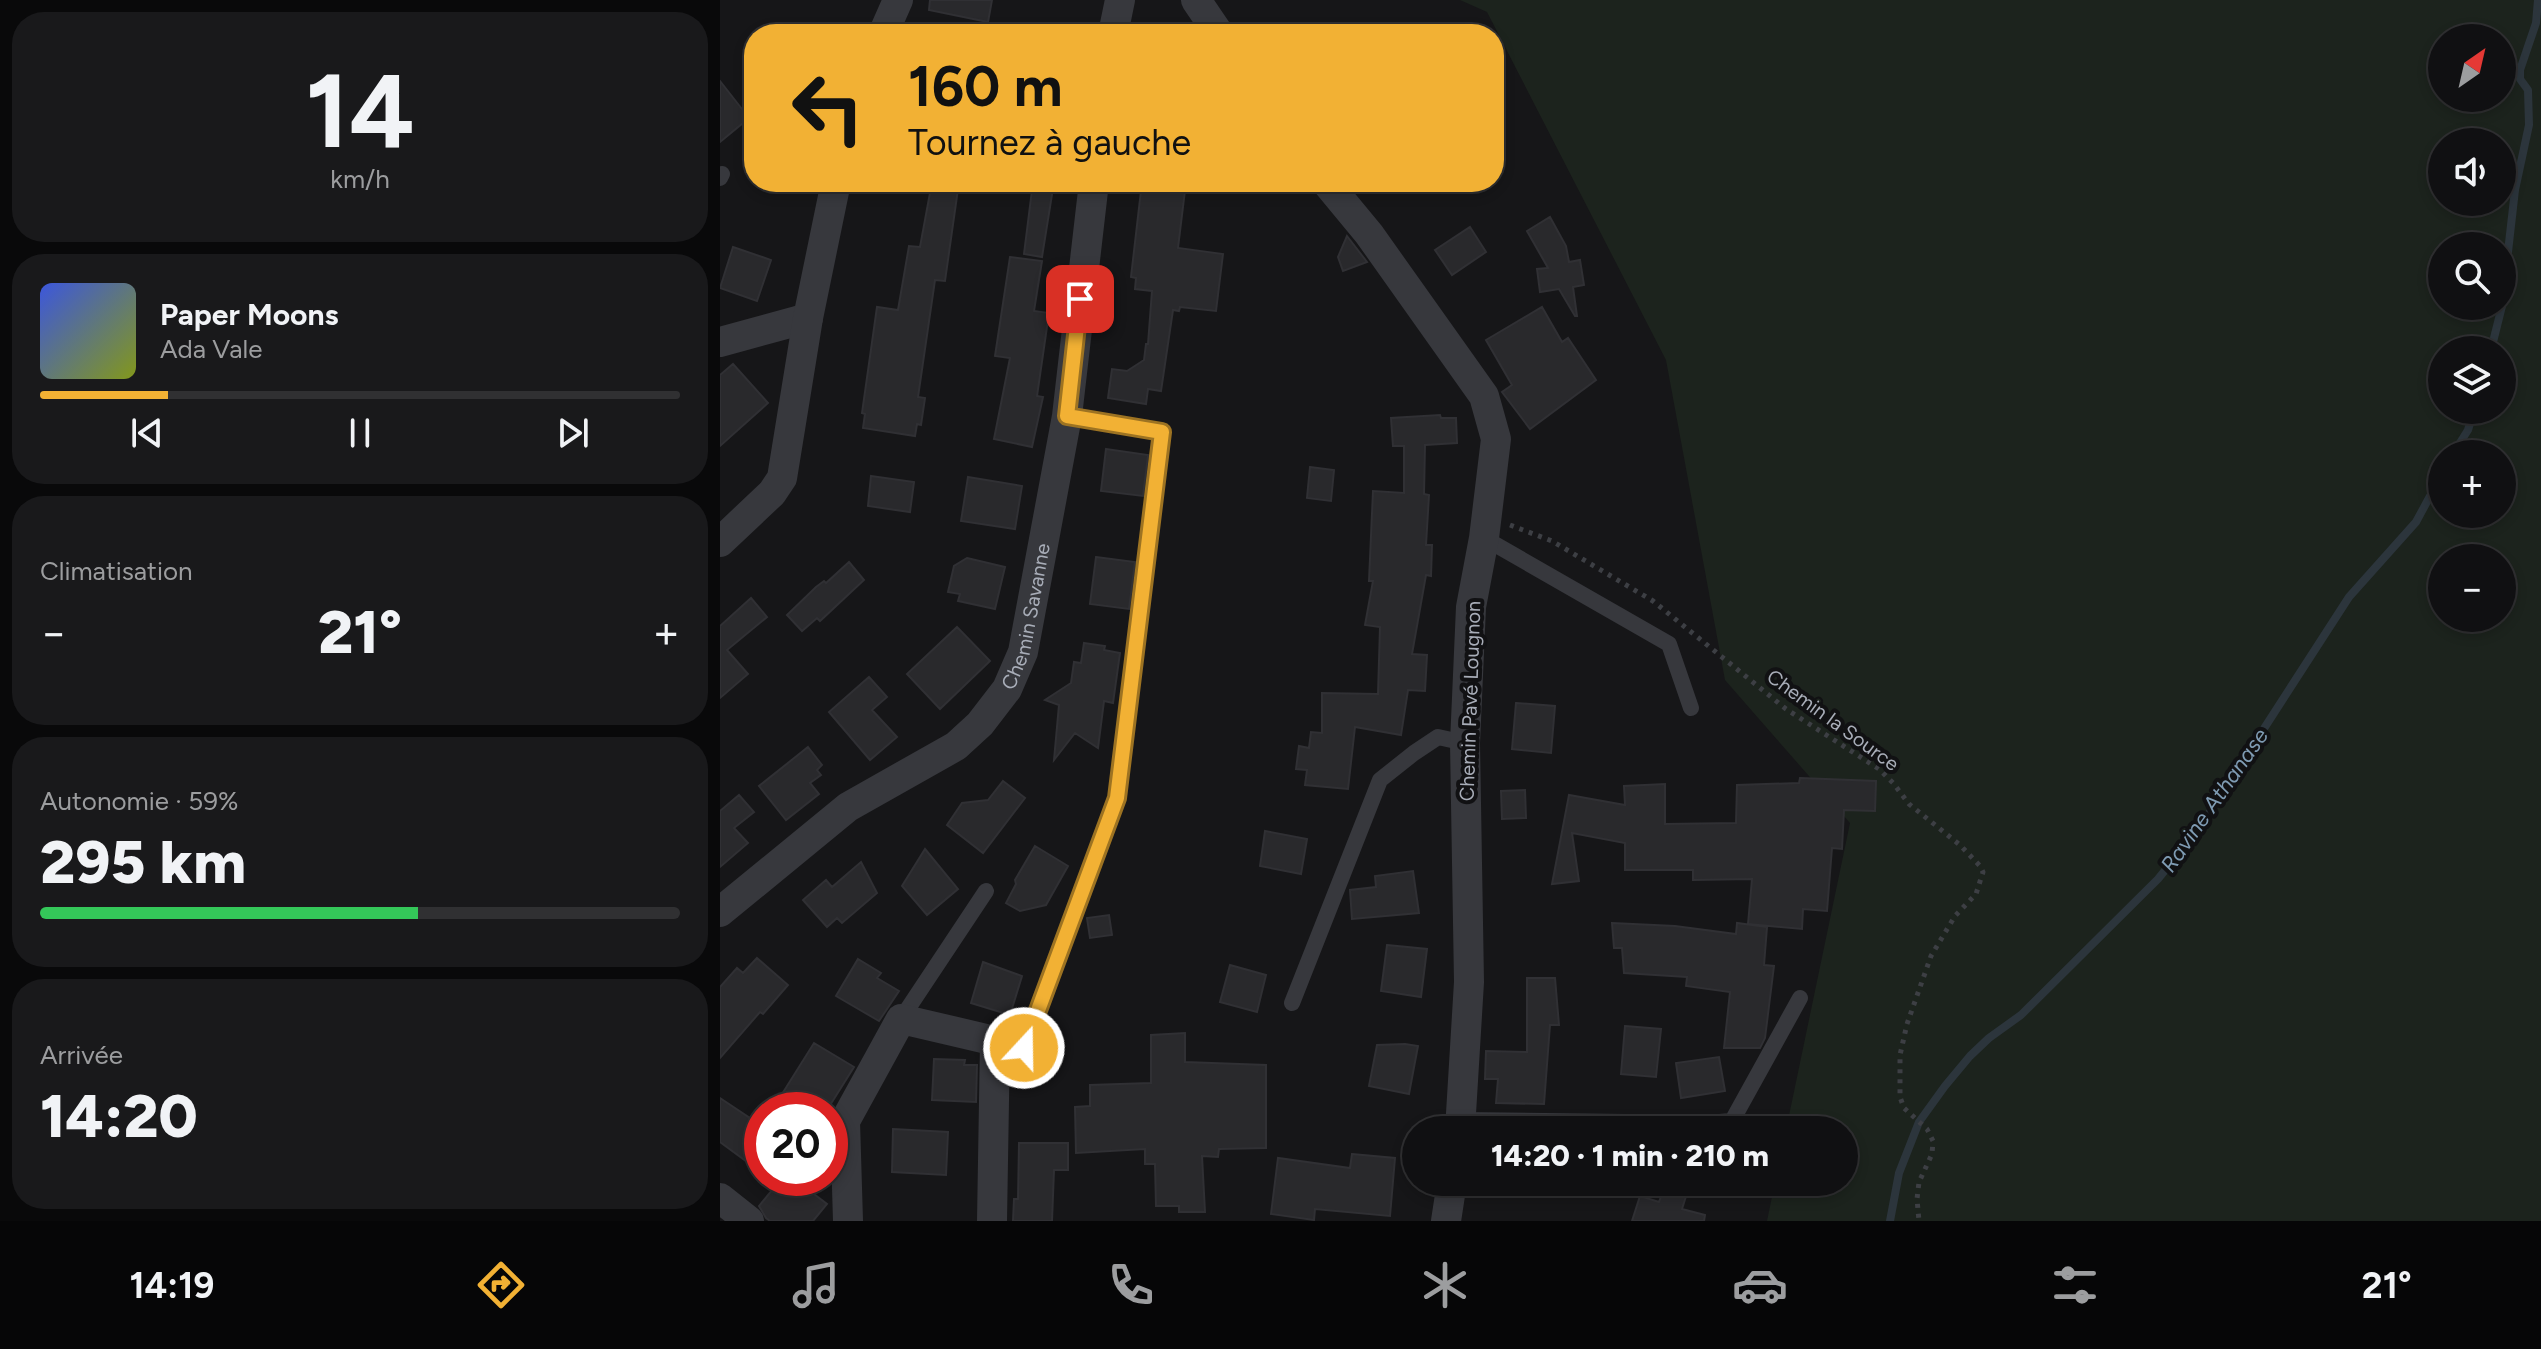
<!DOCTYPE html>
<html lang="fr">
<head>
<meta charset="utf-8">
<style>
  body { margin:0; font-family:Figtree,sans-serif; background:#19191b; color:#f1f3f6; height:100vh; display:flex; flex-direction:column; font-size:30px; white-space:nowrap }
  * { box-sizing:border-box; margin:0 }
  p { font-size:26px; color:#9c9d9f }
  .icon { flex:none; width:44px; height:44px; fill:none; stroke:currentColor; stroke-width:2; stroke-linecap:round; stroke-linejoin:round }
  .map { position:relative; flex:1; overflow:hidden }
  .panel { display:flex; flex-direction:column; gap:12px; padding:12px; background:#09090a; width:720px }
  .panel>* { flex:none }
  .top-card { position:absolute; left:24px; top:24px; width:760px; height:168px; border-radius:32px; box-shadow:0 4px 12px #0003,0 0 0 2px #303032; background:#f2b134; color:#111; overflow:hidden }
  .needle { width:52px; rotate:34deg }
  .controls { position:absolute; left:1708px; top:24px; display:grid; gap:16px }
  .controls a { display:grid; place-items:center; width:88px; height:88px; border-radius:50%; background:#101012; box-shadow:0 4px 12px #0003,0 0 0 2px #303032; font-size:40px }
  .speed { position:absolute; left:24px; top:1092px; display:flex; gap:16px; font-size:40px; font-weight:700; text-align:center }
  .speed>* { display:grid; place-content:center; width:104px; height:104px; border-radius:50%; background:#101012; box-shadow:0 4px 12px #0003,0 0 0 2px #303032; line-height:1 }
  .speed .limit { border:12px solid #d22; background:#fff; color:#111 }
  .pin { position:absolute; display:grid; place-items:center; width:68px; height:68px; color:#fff; margin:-34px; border-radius:16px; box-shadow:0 4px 12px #0006 }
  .me { position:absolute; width:88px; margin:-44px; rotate:21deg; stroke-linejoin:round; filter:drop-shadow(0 0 6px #0008) }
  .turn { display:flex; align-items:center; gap:28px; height:168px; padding:0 32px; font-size:36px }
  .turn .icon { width:104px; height:104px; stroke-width:2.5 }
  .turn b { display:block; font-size:56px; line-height:68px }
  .big { font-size:60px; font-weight:800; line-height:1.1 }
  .panel .widget { flex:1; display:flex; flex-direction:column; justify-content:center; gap:12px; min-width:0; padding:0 28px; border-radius:32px; background:#19191b }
  .panel .dial { align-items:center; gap:0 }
  .dial b { font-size:104px; line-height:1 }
  .song { display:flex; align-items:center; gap:24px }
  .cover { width:96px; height:96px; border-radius:12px; background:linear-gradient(135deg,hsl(230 70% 55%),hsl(70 70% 35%)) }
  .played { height:8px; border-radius:4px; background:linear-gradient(90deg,#f2b134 20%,#303032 20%) }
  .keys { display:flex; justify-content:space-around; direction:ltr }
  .heat { display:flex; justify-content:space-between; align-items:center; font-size:44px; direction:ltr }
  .charge { height:12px; border-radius:6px; background:linear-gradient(90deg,#34c759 59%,#303032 0) }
  .trip { position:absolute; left:682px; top:1116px; width:456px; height:80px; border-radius:40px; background:#101012; box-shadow:0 4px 12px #0003,0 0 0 2px #303032; font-weight:800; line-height:80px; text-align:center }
  .tab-bar { display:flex; height:128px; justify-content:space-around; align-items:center; background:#060607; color:#9c9d9f }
  .tab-bar .icon { width:56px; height:56px }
  .tab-bar .on { color:#f2b134 }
  .tab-bar b { font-size:36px; color:#f1f3f6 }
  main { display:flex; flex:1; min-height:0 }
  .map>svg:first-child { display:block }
</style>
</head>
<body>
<main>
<section class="panel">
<div class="widget dial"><b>14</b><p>km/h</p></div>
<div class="widget">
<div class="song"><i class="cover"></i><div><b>Paper Moons</b><p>Ada Vale</p></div></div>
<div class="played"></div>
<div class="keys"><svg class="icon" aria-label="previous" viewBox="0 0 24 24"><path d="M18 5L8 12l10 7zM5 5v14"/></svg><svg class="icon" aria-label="pause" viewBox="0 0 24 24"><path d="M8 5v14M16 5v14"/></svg><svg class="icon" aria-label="next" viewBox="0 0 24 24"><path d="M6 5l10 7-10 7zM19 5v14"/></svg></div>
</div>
<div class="widget"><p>Climatisation</p>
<div class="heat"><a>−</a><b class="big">21°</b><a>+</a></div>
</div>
<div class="widget"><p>Autonomie · 59%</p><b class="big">295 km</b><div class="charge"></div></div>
<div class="widget"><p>Arrivée</p><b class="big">14:20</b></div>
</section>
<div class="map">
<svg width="1821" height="1221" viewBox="0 0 1821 1221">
  <rect width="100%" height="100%" fill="#161618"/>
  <path fill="#1c231d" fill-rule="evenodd" d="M740 0H1821V1221H1047L1055 1182H1124V1130H1066L1130 823 1005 680 946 360 767 12ZM1722 38H1782V98H1722ZM1722 142H1782V202H1722ZM1722 246H1782V306H1722ZM1722 350H1782V410H1722ZM1722 454H1782V514H1722ZM1722 558H1782V618H1722Z"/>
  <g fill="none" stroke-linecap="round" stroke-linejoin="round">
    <path stroke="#2c353c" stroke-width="8" d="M1782 305 1795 190 1809 125 1808 90 1800 79V70L1816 23 1818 0
      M1771 350 1782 306
      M1733 454 1748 430 1754 410
      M1170 1221 1179 1173 1199 1122 1225 1086 1250 1056 1269 1038 1301 1015 1438 879 1481 826 1629 597 1696 522 1722 474"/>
  </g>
  <path fill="#29292c" stroke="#303034" stroke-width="2" d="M210 0H272L268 22 209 10Z
    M0 81 29 118 0 142Z
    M212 182H239L225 281 215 280 198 397 205 398 201 425 197 424 195 436 143 428 145 414 142 413 157 307 178 310 189 246 200 247Z
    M313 182H334L322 257 304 254Z
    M422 182H466L458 248 503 254 496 311 460 307 459 311 453 310 441 391 428 389 426 404 388 398 392 369 407 371 424 360 426 344H428L432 291 415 289 416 278 411 277Z
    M830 217 846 246 849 262 860 260 864 285 853 287 857 316H855L839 289 820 292 817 269 828 268 807 231Z
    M750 227 766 252 732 275 715 250Z
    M627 236 647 262 623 271 618 257Z
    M13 247 51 260 37 301 0 288Z
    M290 257 322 261 314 311 329 313 317 396 323 397 312 447 274 439 290 358 275 356Z
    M822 307 842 342 848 338 876 380 810 429 782 392 792 385 766 340Z
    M13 364 48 403 0 446V375Z
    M720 415 721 418H736L737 443 705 445 704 494 709 495 706 545H712L711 576 706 575 692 654 707 655 705 691 688 690 681 735 635 727 628 789 585 785 587 770 576 769 579 746 589 748 591 732 602 733V693L658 694 660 627 645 625 653 581H649L653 491 684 493V446H673L671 418Z
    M386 449 428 455 423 496 381 491Z
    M590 467 614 470 611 501 587 498Z
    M151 476 194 482 190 512 148 506Z
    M248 477 302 486 295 529 241 521Z
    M376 557 415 562 409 609 370 604Z
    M247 558 285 567 275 609 238 601 240 594 228 592 234 566Z
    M129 562 144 580 100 621 97 618 82 631 67 615 96 587 104 581 106 583Z
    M31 598 47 617 7 650 28 674 0 698V626Z
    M237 627 270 661 220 709 187 674Z
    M364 643 385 646 384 650 400 653 393 703 384 701 378 748 355 733 334 760 339 705 325 700 351 683 354 662 361 663Z
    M149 677 167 697 152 710 177 737 150 760 109 712Z
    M796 703 835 706 831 753 792 749Z
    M88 747 102 765 97 770 101 775 90 783 99 794 66 820 39 786Z
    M1080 778 1156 781 1155 811 1124 810 1122 849 1112 848 1107 911 1083 909 1082 929 1028 924 1032 879 973 880V870H905V843L852 833 859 881 832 884 849 795 905 805 904 786 945 784V824L1016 823 1017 785 1079 783Z
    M283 781 305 798 263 853 227 825 242 803 268 800Z
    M805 790 806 818 782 819 781 791Z
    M19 795 34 812 14 828 28 843 0 867V811Z
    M545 831 587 839 581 874 540 866Z
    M315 846 348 866 326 905 300 911 286 903 296 884 295 880Z
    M205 849 238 889 207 915 182 886Z
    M141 862 157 893 122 923 117 918 107 927 83 900 106 880 112 887Z
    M693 871 699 913 632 919 630 890 656 887 655 876Z
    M389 915 392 935 370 938 367 918Z
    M892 923 955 926 1016 934 1017 923 1047 927 1044 965 1054 966 1045 1038 1040 1048H1004L1010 992 966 986 967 977 904 973 902 948H894Z
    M667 945 707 949 701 997 661 991Z
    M37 958 68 985 43 1014 40 1012 0 1058V987L17 968 23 973Z
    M138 959 161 973 157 978 179 991 159 1021 116 996Z
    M263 962 302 976 290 1015 251 1003Z
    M510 965 546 975 537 1012 500 1002Z
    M807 978H835L839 1025H830L824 1104 776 1103 778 1079H765L766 1051 807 1052Z
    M905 1026 941 1029 936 1077 901 1074Z
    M465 1033V1062L546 1065V1148L499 1149 498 1157 482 1156 485 1212H459V1206H436L435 1164H425V1149L356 1153 355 1107 370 1106V1085L431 1083V1035Z
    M94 1043 134 1067 107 1110H52Z
    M685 1044 698 1046 689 1094 649 1086 657 1045Z
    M999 1057 1005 1091 961 1098 956 1063Z
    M214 1059 245 1060 244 1065H257L256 1102 212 1100Z
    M0 1098 42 1126V1148L30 1164 0 1142Z
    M173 1129 228 1132 226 1175 172 1172Z
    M299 1143H348V1170H334L332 1221H293L294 1199H298Z
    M632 1154 675 1158 670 1216 595 1209 594 1220 551 1214 558 1158 630 1168Z
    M62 1178H107L94 1194 107 1204 93 1221H50L46 1218 39 1206Z
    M946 1183 968 1190 962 1209 985 1215 984 1221H912L920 1196 939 1202Z"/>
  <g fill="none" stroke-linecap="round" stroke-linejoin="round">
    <path stroke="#3d3f44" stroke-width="5" stroke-dasharray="4 6" stroke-linecap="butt" d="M790 525 832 541 933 601 1066 709 1159 769 1173 783 1189 804 1240 845 1260 866 1263 872 1256 894 1235 916 1211 956 1187 1024 1180 1055V1097L1184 1108 1207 1129 1213 1141 1212 1154 1199 1182 1197 1199 1199 1221"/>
    <path stroke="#37383d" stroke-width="16" d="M0 178 2 174
      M764 538 949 644 971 708
      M572 1003 660 780 694 753 718 737 745 743
      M181 1019 266 891
      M275 1041 304 1048 397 798 442 432 347 416
      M741 1120 987 1123 1012 1121 1080 998"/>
    <g stroke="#37383d" stroke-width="30">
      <path d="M476 0 499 34"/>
      <path d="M163 34 178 0"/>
      <path d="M393 34 400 0"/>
      <path d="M606 182 649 234 764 396 776 439 764 538 751 607 745 743 749 982 740 1130"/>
      <path d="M0 342 88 318"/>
      <path d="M0 542 52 493 62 478 88 318 116 182"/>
      <path id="s1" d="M0 912 128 807 236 746 260 724 287 689 303 652 347 416 374 182"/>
      <path d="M0 1198 29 1221"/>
      <path d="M128 1221 125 1121 181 1019 275 1041 272 1221"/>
      <path d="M726 1221 732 1182"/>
    </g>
  </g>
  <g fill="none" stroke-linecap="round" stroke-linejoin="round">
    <defs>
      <path id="route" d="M304 1048 397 798 442 432 347 416 360 299"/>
    </defs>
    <use href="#route" stroke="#9d7322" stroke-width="20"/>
    <use href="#route" stroke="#f2b134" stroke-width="14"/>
  </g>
  <g text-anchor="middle" stroke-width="8" stroke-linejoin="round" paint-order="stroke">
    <g font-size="20" fill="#a8adb8" stroke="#111113">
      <text dy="7" stroke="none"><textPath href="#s1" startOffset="442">Chemin Savanne</textPath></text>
      <text transform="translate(750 701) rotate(-88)" y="7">Chemin Pavé Lougnon</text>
      <text transform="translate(1113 720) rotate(36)" y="7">Chemin la Source</text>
    </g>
    <g font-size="22" font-style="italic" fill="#7f9bb3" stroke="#111113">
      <text transform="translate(1494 800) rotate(-55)" y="8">Ravine Athanase</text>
    </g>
  </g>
</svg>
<div class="controls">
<a><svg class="needle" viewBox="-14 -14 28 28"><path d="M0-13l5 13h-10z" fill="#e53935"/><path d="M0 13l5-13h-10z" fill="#9c9d9f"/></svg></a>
<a><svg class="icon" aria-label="sound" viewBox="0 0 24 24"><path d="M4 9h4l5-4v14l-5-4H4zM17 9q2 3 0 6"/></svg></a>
<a><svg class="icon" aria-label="search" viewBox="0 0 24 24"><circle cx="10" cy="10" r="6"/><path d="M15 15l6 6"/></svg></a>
<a><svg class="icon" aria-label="layers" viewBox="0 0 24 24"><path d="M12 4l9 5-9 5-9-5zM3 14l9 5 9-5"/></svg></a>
<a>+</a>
<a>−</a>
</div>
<div class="speed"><div class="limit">20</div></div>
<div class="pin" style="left:360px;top:299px;background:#d93025"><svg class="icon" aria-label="arrive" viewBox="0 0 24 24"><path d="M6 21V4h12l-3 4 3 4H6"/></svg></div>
<svg class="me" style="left:304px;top:1048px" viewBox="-20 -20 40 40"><circle r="17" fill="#f2b134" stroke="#fff" stroke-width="3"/><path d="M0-11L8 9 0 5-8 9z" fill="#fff"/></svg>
<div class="trip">14:20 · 1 min · 210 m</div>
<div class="top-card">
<div class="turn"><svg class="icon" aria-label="left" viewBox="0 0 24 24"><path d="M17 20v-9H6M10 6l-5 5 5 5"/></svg><div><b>160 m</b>Tournez à gauche</div></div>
</div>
</div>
</main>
<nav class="tab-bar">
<b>14:19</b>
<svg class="icon on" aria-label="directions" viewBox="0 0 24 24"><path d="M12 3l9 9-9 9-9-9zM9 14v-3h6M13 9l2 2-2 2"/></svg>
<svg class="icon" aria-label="music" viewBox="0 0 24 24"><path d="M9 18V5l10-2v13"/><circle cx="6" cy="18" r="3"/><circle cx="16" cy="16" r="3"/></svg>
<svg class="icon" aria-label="phone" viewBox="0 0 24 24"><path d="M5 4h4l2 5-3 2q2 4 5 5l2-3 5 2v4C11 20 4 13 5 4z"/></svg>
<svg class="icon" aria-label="climate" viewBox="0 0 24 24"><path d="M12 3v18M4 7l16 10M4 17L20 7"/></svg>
<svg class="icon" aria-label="car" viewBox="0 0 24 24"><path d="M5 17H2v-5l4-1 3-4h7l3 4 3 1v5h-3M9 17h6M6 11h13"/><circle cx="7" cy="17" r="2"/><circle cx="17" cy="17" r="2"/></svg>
<svg class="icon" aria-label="filters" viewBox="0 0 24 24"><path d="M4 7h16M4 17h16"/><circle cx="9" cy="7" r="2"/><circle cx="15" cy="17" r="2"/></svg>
<b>21°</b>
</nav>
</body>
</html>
